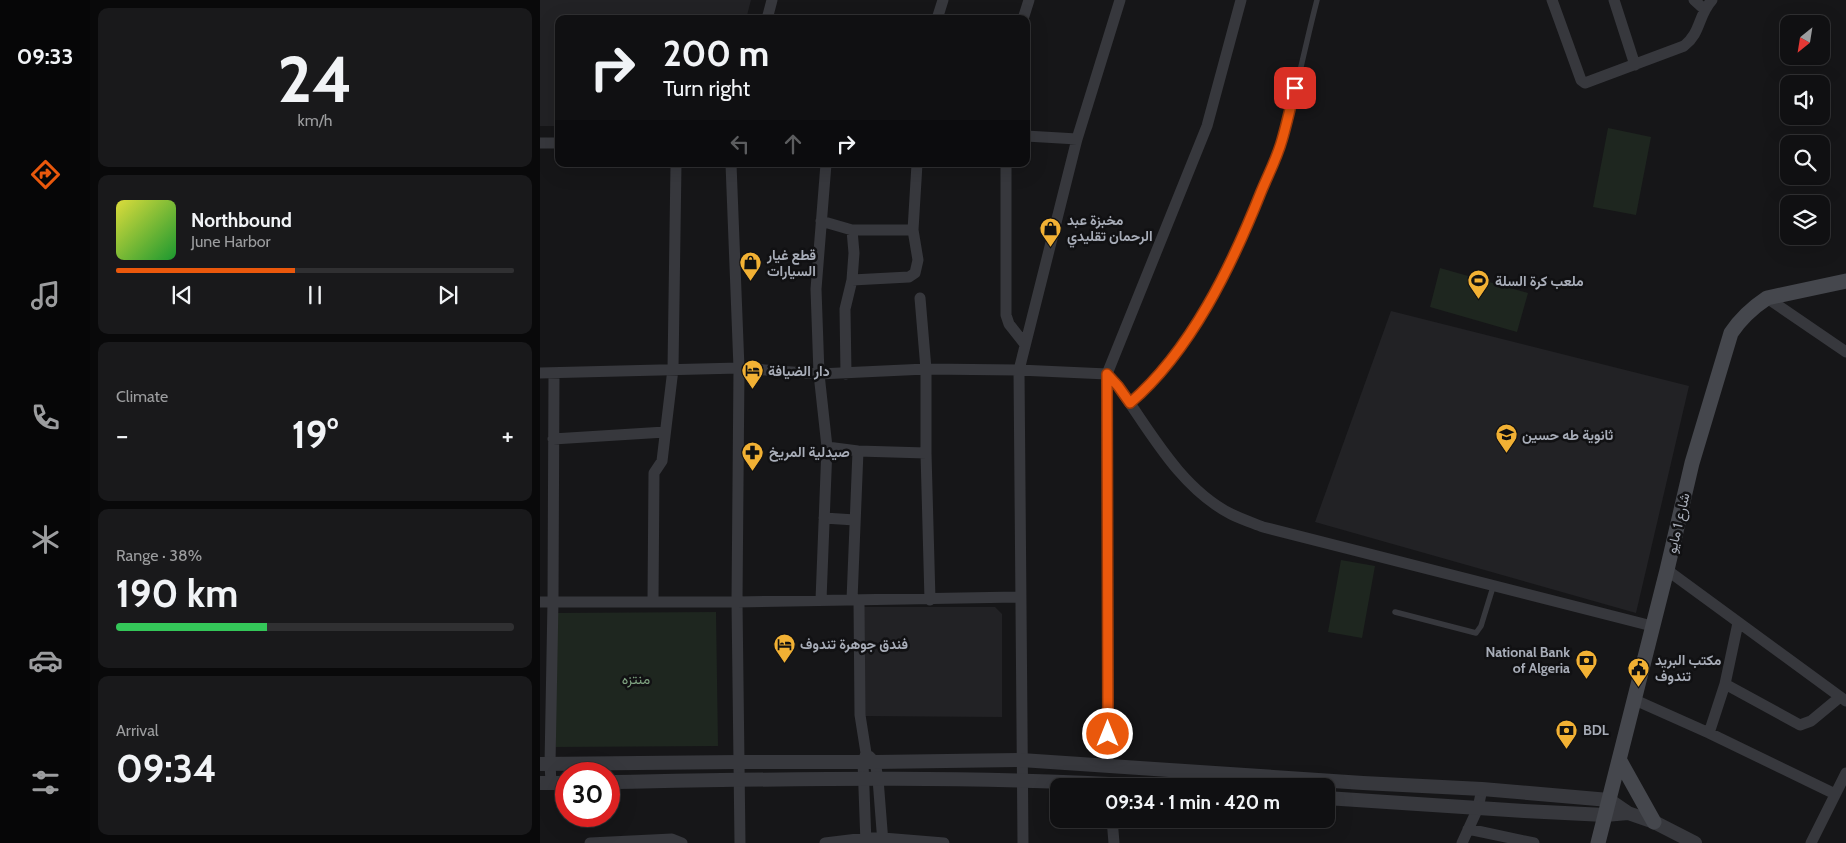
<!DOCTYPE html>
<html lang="en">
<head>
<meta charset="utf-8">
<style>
  body { margin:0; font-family:Cabin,Vazirmatn,sans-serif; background:#19191b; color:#f1f3f6; height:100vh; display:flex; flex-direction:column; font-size:19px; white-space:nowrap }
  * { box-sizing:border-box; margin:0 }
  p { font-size:16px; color:#9c9d9f }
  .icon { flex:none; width:28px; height:28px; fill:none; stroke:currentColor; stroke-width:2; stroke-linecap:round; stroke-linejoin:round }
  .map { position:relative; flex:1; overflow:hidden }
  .drawer { display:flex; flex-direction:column; gap:8px; padding:8px; background:#09090a; width:450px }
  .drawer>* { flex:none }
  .banner { position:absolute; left:15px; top:15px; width:475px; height:152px; border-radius:10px; box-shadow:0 5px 20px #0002,0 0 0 1px #303032; background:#101012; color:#f1f3f6; overflow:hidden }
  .needle { width:32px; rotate:210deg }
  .controls { position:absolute; left:1240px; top:15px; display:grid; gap:10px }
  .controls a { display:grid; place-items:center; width:50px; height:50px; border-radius:10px; background:#101012; box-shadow:0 5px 20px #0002,0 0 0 1px #303032; font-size:25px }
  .speed { position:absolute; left:15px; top:762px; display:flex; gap:10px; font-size:25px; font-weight:700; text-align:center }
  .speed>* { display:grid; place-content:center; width:65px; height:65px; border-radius:50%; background:#101012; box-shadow:0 5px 20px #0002,0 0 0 1px #303032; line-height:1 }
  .speed .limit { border:8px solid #d22; background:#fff; color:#111 }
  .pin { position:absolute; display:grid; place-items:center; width:42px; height:42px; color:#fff; margin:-21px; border-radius:10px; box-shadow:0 2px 8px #0006 }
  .me { position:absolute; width:55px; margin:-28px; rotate:0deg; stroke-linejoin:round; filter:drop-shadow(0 0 4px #0008) }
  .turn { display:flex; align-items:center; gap:18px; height:105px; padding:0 25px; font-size:22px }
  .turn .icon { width:65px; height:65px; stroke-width:2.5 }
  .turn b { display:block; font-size:35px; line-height:42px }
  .lanes { display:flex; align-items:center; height:48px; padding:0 25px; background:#0003; justify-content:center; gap:25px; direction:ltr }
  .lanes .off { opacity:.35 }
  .big { font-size:38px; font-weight:700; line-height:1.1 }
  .drawer .card { flex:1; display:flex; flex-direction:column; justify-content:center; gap:8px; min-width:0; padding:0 18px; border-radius:10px; background:#19191b }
  .drawer .dial { align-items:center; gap:0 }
  .dial b { font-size:65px; line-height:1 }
  .song { display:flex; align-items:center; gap:15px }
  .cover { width:60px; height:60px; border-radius:8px; background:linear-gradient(135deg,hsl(60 70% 55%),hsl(130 70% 35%)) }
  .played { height:5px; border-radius:2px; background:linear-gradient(90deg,#ea580c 45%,#303032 45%) }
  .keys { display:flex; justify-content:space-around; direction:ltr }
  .heat { display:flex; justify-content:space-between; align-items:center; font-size:28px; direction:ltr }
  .charge { height:8px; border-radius:4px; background:linear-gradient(90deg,#34c759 38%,#303032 0) }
  .trip { position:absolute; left:510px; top:778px; width:285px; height:50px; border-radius:10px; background:#101012; box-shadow:0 5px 20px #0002,0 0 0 1px #303032; font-weight:700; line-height:50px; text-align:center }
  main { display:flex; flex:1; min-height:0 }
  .tabs { display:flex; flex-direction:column; width:90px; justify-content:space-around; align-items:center; background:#060607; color:#9c9d9f }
  .tabs .icon { width:35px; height:35px }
  .tabs .on { color:#ea580c }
  .tabs b { font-size:22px; color:#f1f3f6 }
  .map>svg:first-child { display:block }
</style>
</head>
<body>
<main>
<nav class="tabs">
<b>09:33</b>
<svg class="icon on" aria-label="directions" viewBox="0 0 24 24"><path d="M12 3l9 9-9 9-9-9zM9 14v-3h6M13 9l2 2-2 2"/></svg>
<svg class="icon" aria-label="music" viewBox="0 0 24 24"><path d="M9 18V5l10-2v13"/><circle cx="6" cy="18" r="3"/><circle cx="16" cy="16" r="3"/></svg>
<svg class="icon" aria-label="phone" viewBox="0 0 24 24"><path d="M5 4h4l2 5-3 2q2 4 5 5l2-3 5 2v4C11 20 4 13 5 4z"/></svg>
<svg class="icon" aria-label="climate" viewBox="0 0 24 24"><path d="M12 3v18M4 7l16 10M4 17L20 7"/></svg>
<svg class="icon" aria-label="car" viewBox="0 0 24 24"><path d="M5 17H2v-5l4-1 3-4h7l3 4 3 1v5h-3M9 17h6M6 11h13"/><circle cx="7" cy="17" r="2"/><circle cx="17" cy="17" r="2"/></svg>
<svg class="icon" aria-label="filters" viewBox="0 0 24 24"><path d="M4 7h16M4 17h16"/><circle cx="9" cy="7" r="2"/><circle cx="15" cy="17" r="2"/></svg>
</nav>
<section class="drawer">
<div class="card dial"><b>24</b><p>km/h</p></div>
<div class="card">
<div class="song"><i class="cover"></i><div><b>Northbound</b><p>June Harbor</p></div></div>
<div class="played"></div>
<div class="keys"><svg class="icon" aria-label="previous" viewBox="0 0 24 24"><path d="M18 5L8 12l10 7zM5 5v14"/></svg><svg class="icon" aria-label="pause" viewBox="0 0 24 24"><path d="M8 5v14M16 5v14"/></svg><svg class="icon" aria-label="next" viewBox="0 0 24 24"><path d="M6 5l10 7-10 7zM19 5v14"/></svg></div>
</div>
<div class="card"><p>Climate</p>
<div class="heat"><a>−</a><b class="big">19°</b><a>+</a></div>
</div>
<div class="card"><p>Range · 38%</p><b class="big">190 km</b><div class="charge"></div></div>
<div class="card"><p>Arrival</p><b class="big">09:34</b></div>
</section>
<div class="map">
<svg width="1306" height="843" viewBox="0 0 1306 843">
  <rect width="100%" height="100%" fill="#161618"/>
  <path fill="#222225" d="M0 0H211L206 19H19V126H0Z
    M851 311 1149 386 1096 613 775 522Z
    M324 607H455L462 614V717L325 716Z"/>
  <path fill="#1e261f" d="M1068 128 1111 137 1096 215 1053 207Z
    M900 268 988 293 977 332 890 307Z
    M801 560 835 566 822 638 788 632Z
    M176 612 178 746 16 747 15 613Z"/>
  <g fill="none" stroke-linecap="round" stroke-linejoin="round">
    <path stroke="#37383d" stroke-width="5.5" d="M590 403C651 351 691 265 721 193 728 175 737 158 742 140 756 94 765 46 777 0
      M855 612 936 633 941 626 953 587"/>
    <path stroke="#37383d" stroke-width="11" d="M701 0 667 126 567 374 578 386C610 431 640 488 691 514 701 519 713 523 723 527L1112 626
      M1012 0 1041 80 1045 83 1144 46C1161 33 1158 15 1172 0
      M1074 0 1095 65
      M1154 0 1164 9
      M227 19 232 0
      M397 19 403 0
      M483 19 489 0
      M486 136 537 139
      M0 143H19
      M191 164 199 368 197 602 200 843
      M466 164V315L469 324 484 343
      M281 221 312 230H373
      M312 280 369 277 375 273 378 260 373 230 377 164
      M380 298 386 369V453L390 600
      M1227 298 1306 352
      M0 373 199 368 279 374 386 369 479 370 567 374 568 734
      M306 374 305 309 312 280 314 253 312 230
      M13 439 125 432
      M287 447 318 451 386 453
      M284 518 315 520
      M1127 570 1306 701
      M281 600 287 447 279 374 276 289 286 164
      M312 600 318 451
      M319 600 320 715 326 753 323 762 326 843
      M113 601 114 473 122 461 133 369 136 164
      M0 602H197L480 597
      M1185 684 1260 725 1271 721 1300 697
      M1095 700 1169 733 1295 794
      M1169 733 1185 684 1198 623
      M329 756 335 762 338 779 343 843
      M11 783 10 764 13 601 14 373
      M572 819 574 843
      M928 829 994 843
      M50 843 132 839 142 843
      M285 843 326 838H343L404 843
      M483 843 479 370 537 139 580 0
      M922 843 938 808 942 789
      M1271 843 1306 773"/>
    <path stroke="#37383d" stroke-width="14" d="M0 764 198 762H335L481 760 823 783 942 789 1069 800 1088 813 1114 822 1155 843
      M69 782C248 779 427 775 605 786
      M0 783H26
      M786 798 984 811 1065 815 1088 813"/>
    <path stroke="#45474d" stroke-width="15" d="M1080 761 1114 822
      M1058 843 1127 570 1152 463 1191 333C1201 318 1212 308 1227 298L1306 281"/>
  </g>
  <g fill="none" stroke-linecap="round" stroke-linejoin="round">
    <defs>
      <path id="route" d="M568 734 567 374 578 386 590 403C651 351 692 265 721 192 728 175 737 158 742 140 747 123 751 105 755 88"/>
    </defs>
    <use href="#route" stroke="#983908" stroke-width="12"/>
    <use href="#route" stroke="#ea580c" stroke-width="9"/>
  </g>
  <defs>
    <symbol id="shop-pin" viewBox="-11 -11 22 30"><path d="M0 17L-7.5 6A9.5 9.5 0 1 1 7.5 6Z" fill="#f2b134" stroke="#111113"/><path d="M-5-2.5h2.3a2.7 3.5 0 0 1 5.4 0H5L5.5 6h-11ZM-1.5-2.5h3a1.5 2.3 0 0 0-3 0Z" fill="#111"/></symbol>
    <symbol id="stadium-pin" viewBox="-11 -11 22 30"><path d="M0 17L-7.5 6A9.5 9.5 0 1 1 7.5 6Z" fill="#f2b134" stroke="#111113"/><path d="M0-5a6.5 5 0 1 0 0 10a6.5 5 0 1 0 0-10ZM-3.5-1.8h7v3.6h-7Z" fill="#111"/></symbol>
    <symbol id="hotel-pin" viewBox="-11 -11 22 30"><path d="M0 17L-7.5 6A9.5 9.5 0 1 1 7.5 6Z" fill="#f2b134" stroke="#111113"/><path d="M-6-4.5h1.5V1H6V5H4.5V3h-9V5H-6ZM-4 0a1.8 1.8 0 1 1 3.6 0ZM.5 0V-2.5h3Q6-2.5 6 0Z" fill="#111"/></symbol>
    <symbol id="school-pin" viewBox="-11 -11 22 30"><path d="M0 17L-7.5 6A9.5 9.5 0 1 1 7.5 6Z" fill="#f2b134" stroke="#111113"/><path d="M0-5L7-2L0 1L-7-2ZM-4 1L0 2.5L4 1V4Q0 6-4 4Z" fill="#111"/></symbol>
    <symbol id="pharmacy-pin" viewBox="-11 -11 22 30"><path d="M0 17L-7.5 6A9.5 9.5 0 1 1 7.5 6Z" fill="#f2b134" stroke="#111113"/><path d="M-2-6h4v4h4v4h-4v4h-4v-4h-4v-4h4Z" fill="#111"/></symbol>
    <symbol id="bank-pin" viewBox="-11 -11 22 30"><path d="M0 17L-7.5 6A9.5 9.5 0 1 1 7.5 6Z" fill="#f2b134" stroke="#111113"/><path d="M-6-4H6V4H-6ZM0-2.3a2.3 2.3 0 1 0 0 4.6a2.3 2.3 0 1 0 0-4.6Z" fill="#111"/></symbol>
    <symbol id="civic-pin" viewBox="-11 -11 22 30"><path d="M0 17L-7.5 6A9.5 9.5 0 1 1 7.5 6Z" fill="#f2b134" stroke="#111113"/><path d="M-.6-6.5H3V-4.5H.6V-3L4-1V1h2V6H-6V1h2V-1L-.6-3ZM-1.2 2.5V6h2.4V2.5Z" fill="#111"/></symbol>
  </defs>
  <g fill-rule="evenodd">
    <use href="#shop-pin" x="498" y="216" width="25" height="34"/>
    <use href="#shop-pin" x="198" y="250" width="25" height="34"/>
    <use href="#stadium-pin" x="926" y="268" width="25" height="34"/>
    <use href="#hotel-pin" x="200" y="358" width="25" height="34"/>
    <use href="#school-pin" x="954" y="422" width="25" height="34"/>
    <use href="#pharmacy-pin" x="200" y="440" width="25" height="34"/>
    <use href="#hotel-pin" x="232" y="632" width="25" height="34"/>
    <use href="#bank-pin" x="1034" y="648" width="25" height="34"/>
    <use href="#civic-pin" x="1086" y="656" width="25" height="34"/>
    <use href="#bank-pin" x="1014" y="718" width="25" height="34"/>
  </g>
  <g text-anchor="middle" stroke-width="5" stroke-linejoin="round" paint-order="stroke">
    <g font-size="14" font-weight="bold" fill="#a8adb8" stroke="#111113" text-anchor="start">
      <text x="527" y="225">مخبزة عبد<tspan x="527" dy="16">الرحمان تقليدي</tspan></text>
      <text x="227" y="260">قطع غيار<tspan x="227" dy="16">السيارات</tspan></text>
      <text x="955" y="286">ملعب كرة السلة</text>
      <text x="228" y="376">دار الضيافة</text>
      <text x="982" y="440">ثانوية طه حسين</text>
      <text x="229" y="457">صيدلية المريخ</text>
      <text x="260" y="649">فندق جوهرة تندوف</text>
      <text x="1030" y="657" text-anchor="end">National Bank<tspan x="1030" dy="16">of Algeria</tspan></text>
      <text x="1115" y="665">مكتب البريد<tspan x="1115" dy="16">تندوف</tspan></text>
      <text x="1043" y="735">BDL</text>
    </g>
    <g font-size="14" fill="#a8adb8" stroke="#111113">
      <text transform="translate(1138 523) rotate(-77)" y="5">شارع 1 مايو</text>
    </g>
    <g font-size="14" fill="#7fa381" stroke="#111113">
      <text x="96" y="684">منتزه</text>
    </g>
  </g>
</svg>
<div class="controls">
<a><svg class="needle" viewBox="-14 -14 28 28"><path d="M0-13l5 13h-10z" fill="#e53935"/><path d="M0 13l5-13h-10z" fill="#9c9d9f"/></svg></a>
<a><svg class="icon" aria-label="sound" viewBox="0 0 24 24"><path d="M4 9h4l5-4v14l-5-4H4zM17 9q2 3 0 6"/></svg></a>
<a><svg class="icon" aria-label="search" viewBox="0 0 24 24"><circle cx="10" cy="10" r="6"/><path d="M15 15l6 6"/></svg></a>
<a><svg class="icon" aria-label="layers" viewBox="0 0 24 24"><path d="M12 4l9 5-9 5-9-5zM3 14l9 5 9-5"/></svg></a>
</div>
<div class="speed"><div class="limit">30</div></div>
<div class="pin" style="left:755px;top:88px;background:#d93025"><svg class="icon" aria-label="arrive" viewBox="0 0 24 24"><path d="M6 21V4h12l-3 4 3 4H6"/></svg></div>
<svg class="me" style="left:568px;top:734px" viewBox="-20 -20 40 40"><circle r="17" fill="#ea580c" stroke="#fff" stroke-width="3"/><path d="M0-11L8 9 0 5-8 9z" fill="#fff"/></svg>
<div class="trip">09:34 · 1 min · 420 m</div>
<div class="banner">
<div class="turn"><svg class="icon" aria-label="right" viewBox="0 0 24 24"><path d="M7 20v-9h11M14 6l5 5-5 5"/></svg><div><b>200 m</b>Turn right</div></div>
<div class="lanes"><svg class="icon off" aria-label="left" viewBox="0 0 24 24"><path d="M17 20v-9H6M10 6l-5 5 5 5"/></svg><svg class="icon off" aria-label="ahead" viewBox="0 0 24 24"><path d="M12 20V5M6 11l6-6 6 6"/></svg><svg class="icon" aria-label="right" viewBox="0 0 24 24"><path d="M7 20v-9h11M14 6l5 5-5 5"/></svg></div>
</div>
</div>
</main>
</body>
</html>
